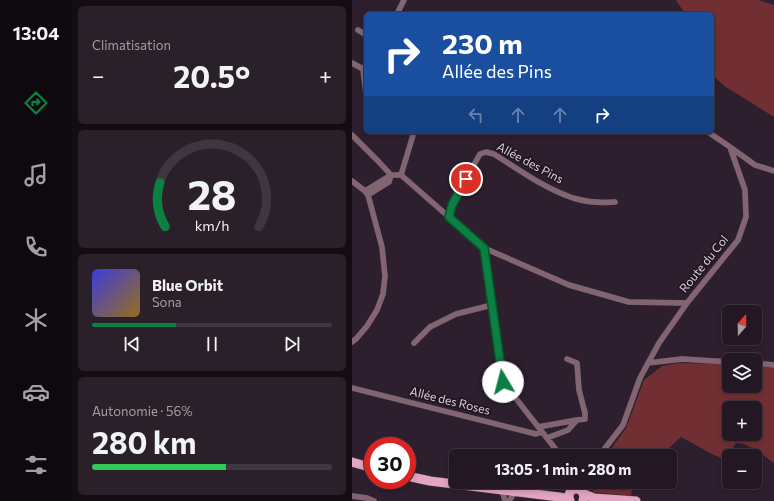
<!DOCTYPE html>
<html lang="fr">
<head>
<meta charset="utf-8">
<style>
  body { margin:0; font-family:Commissioner,sans-serif; background:#2a202a; color:#f1f3f6; height:100vh; display:flex; flex-direction:column; font-size:15px; white-space:nowrap }
  * { box-sizing:border-box; margin:0 }
  p { font-size:13px; color:#a29fa5 }
  .icon { flex:none; width:22px; height:22px; fill:none; stroke:currentColor; stroke-width:2; stroke-linecap:round; stroke-linejoin:round }
  .map { position:relative; flex:1; overflow:hidden }
  .details { display:flex; flex-direction:column; gap:6px; padding:6px; background:#130d13; width:280px }
  .details>* { flex:none }
  .guide { position:absolute; left:12px; top:12px; width:350px; height:122px; border-radius:6px; box-shadow:0 2px 6px #0003,0 0 0 1px #3f3640; background:#1a4fa0; color:#fff; overflow:hidden }
  .needle { width:26px; rotate:20deg }
  .controls { position:absolute; left:370px; top:305px; display:grid; gap:8px }
  .controls a { display:grid; place-items:center; width:40px; height:40px; border-radius:6px; background:#221722; box-shadow:0 2px 6px #0003,0 0 0 1px #3f3640; font-size:20px }
  .speed { position:absolute; left:12px; top:437px; display:flex; gap:8px; font-size:20px; font-weight:700; text-align:center }
  .speed>* { display:grid; place-content:center; width:52px; height:52px; border-radius:50%; background:#221722; box-shadow:0 2px 6px #0003,0 0 0 1px #3f3640; line-height:1 }
  .speed .limit { border:6px solid #d22; background:#fff; color:#111 }
  .pin { position:absolute; display:grid; place-items:center; width:34px; height:34px; color:#fff; margin:-17px; border:2px solid #fff; border-radius:50%; box-shadow:0 1px 4px #0007 }
  .me { position:absolute; width:44px; margin:-22px; rotate:352deg; stroke-linejoin:round; filter:drop-shadow(0 0 3px #0008) }
  .turn { display:flex; align-items:center; gap:14px; height:84px; padding:0 12px; font-size:18px }
  .turn .icon { width:52px; height:52px; stroke-width:2.5 }
  .turn b { display:block; font-size:28px; line-height:34px }
  .lanes { display:flex; align-items:center; height:38px; padding:0 12px; background:#0003; justify-content:center; gap:20px; direction:ltr }
  .lanes .off { opacity:.35 }
  .big { font-size:30px; font-weight:700; line-height:1.1 }
  .details .tile { flex:1; display:flex; flex-direction:column; justify-content:center; gap:6px; min-width:0; padding:0 14px; border-radius:6px; background:#2a202a }
  .details .dial { align-items:center; gap:0 }
  .dial svg { height:104px; overflow:visible; fill:none; stroke:#3f3640; stroke-width:7; stroke-linecap:round; text-anchor:middle }
  .dial text { fill:#f1f3f6; stroke:none }
  .song { display:flex; align-items:center; gap:12px }
  .cover { width:48px; height:48px; border-radius:6px; background:linear-gradient(135deg,hsl(240 70% 55%),hsl(40 70% 35%)) }
  .played { height:4px; border-radius:2px; background:linear-gradient(90deg,#0b8043 35%,#3f3640 35%) }
  .keys { display:flex; justify-content:space-around; direction:ltr }
  .heat { display:flex; justify-content:space-between; align-items:center; font-size:22px; direction:ltr }
  .charge { height:6px; border-radius:3px; background:linear-gradient(90deg,#34c759 56%,#3f3640 0) }
  .trip { position:absolute; left:97px; top:449px; width:228px; height:40px; border-radius:6px; background:#221722; box-shadow:0 2px 6px #0003,0 0 0 1px #3f3640; font-weight:700; line-height:40px; text-align:center }
  main { display:flex; flex:1; min-height:0 }
  .menu { display:flex; flex-direction:column; width:72px; justify-content:space-around; align-items:center; background:#0e090e; color:#a29fa5 }
  .menu .icon { width:28px; height:28px }
  .menu .selected { color:#0b8043 }
  .menu b { font-size:18px; color:#f1f3f6 }
  .map>svg:first-child { display:block }
</style>
</head>
<body>
<main>
<nav class="menu">
<b>13:04</b>
<svg class="icon selected" aria-label="directions" viewBox="0 0 24 24"><path d="M12 3l9 9-9 9-9-9zM9 14v-3h6M13 9l2 2-2 2"/></svg>
<svg class="icon" aria-label="music" viewBox="0 0 24 24"><path d="M9 18V5l10-2v13"/><circle cx="6" cy="18" r="3"/><circle cx="16" cy="16" r="3"/></svg>
<svg class="icon" aria-label="phone" viewBox="0 0 24 24"><path d="M5 4h4l2 5-3 2q2 4 5 5l2-3 5 2v4C11 20 4 13 5 4z"/></svg>
<svg class="icon" aria-label="climate" viewBox="0 0 24 24"><path d="M12 3v18M4 7l16 10M4 17L20 7"/></svg>
<svg class="icon" aria-label="car" viewBox="0 0 24 24"><path d="M5 17H2v-5l4-1 3-4h7l3 4 3 1v5h-3M9 17h6M6 11h13"/><circle cx="7" cy="17" r="2"/><circle cx="17" cy="17" r="2"/></svg>
<svg class="icon" aria-label="filters" viewBox="0 0 24 24"><path d="M4 7h16M4 17h16"/><circle cx="9" cy="7" r="2"/><circle cx="15" cy="17" r="2"/></svg>
</nav>
<section class="details">
<div class="tile"><p>Climatisation</p>
<div class="heat"><a>−</a><b class="big">20.5°</b><a>+</a></div>
</div>
<div class="tile dial"><svg viewBox="0 0 100 80">
<path d="M14 69A42 42 0 1 1 86 69"/>
<path d="M14 69A42 42 0 0 1 10 35" stroke="#0b8043"/>
<text x="50" y="56" font-size="32" font-weight="700">28</text>
<text x="50" y="72" font-size="11">km/h</text>
</svg></div>
<div class="tile">
<div class="song"><i class="cover"></i><div><b>Blue Orbit</b><p>Sona</p></div></div>
<div class="played"></div>
<div class="keys"><svg class="icon" aria-label="previous" viewBox="0 0 24 24"><path d="M18 5L8 12l10 7zM5 5v14"/></svg><svg class="icon" aria-label="pause" viewBox="0 0 24 24"><path d="M8 5v14M16 5v14"/></svg><svg class="icon" aria-label="next" viewBox="0 0 24 24"><path d="M6 5l10 7-10 7zM19 5v14"/></svg></div>
</div>
<div class="tile"><p>Autonomie · 56%</p><b class="big">280 km</b><div class="charge"></div></div>
</section>
<div class="map">
<svg width="422" height="501" viewBox="0 0 422 501">
  <rect width="100%" height="100%" fill="#2d1f2e"/>
  <path fill="#712f33" fill-rule="evenodd" d="M324 0H406L422 5V117L374 87 360 75V14H333Z
    M327 363 377 364V386H403V366L422 368V463C412 456 396 442 384 443L381 447 384 456H377V461H376L360 454 329 437 308 456H254L274 428 292 380 310 366ZM377 408H403V434H377Z
    M242 482H281L279 496 241 492Z"/>
  <g fill="none" stroke-linecap="round" stroke-linejoin="round">
    <defs>
      <path id="street" d="M45 14 52 0
        M6 30 14 35
        M0 63 11 69 14 65
        M11 69 14 94
        M356 132 378 147 403 165 422 171
        M0 135 26 161 39 175H49L97 217 132 248 151 382 209 456
        M39 175 37 182 16 195 13 191Z
        M49 175 62 132
        M0 181 13 191
        M97 217 99 205 128 154 134 152 142 154C167 170 192 188 221 198 234 202 249 203 263 202
        M132 248 217 285 277 302 335 303
        M0 342 4 339 15 326 25 310 31 294 33 276 30 247 16 195
        M62 343 78 327 104 314 140 305
        M215 359 225 363 227 390 233 413V419L225 420
        M296 363 330 359 377 362
        M403 363 422 365
        M0 388 184 434 190 432
        M186 427 225 420 216 430 195 438
        M247 456 271 425 288 378 307 343 335 303 386 240 394 217 393 190 378 147
        M150 490 153 501
        M230 491V482
        M0 496 15 498 22 501
        M157 501 163 492"/>
      <path id="primary" d="M0 462 21 468
        M55 476 78 481 207 497 212 498 217 500
        M232 494 242 498 284 501
        M218 501C212 485 236 485 231 501"/>
    </defs>
    <use href="#street" stroke="#483b49" stroke-width="6"/>
    <use href="#primary" stroke="#483b49" stroke-width="10"/>
    <use href="#street" stroke="#836571" stroke-width="5.5"/>
    <use href="#primary" stroke="#e3a5bf" stroke-width="9"/>
  </g>
  <g fill="none" stroke-linecap="round" stroke-linejoin="round">
    <defs>
      <path id="route" d="M114 179 100 205 97 217 132 248 151 382"/>
    </defs>
    <use href="#route" stroke="#07532c" stroke-width="10"/>
    <use href="#route" stroke="#0b8043" stroke-width="7"/>
  </g>
  <g text-anchor="middle" stroke-width="3.5" stroke-linejoin="round" paint-order="stroke">
    <g font-size="12" fill="#d7ced7" stroke="#231624">
      <text transform="translate(178 163) rotate(28)" y="4">Allée des Pins</text>
      <text transform="translate(352 264) rotate(-51)" y="4">Route du Col</text>
      <text transform="translate(98 401) rotate(14)" y="4">Allée des Roses</text>
    </g>
  </g>
</svg>
<div class="controls">
<a><svg class="needle" viewBox="-14 -14 28 28"><path d="M0-13l5 13h-10z" fill="#e53935"/><path d="M0 13l5-13h-10z" fill="#a29fa5"/></svg></a>
<a><svg class="icon" aria-label="layers" viewBox="0 0 24 24"><path d="M12 4l9 5-9 5-9-5zM3 14l9 5 9-5"/></svg></a>
<a>+</a>
<a>−</a>
</div>
<div class="speed"><div class="limit">30</div></div>
<div class="pin" style="left:114px;top:179px;background:#d93025"><svg class="icon" aria-label="arrive" viewBox="0 0 24 24"><path d="M6 21V4h12l-3 4 3 4H6"/></svg></div>
<svg class="me" style="left:151px;top:382px" viewBox="-20 -20 40 40"><circle r="19" fill="#fff"/><path d="M0-13L10 11 0 6-10 11z" fill="#0b8043"/></svg>
<div class="trip">13:05 · 1 min · 280 m</div>
<div class="guide">
<div class="turn"><svg class="icon" aria-label="right" viewBox="0 0 24 24"><path d="M7 20v-9h11M14 6l5 5-5 5"/></svg><div><b>230 m</b>Allée des Pins</div></div>
<div class="lanes"><svg class="icon off" aria-label="left" viewBox="0 0 24 24"><path d="M17 20v-9H6M10 6l-5 5 5 5"/></svg><svg class="icon off" aria-label="ahead" viewBox="0 0 24 24"><path d="M12 20V5M6 11l6-6 6 6"/></svg><svg class="icon off" aria-label="ahead" viewBox="0 0 24 24"><path d="M12 20V5M6 11l6-6 6 6"/></svg><svg class="icon" aria-label="right" viewBox="0 0 24 24"><path d="M7 20v-9h11M14 6l5 5-5 5"/></svg></div>
</div>
</div>
</main>
</body>
</html>
